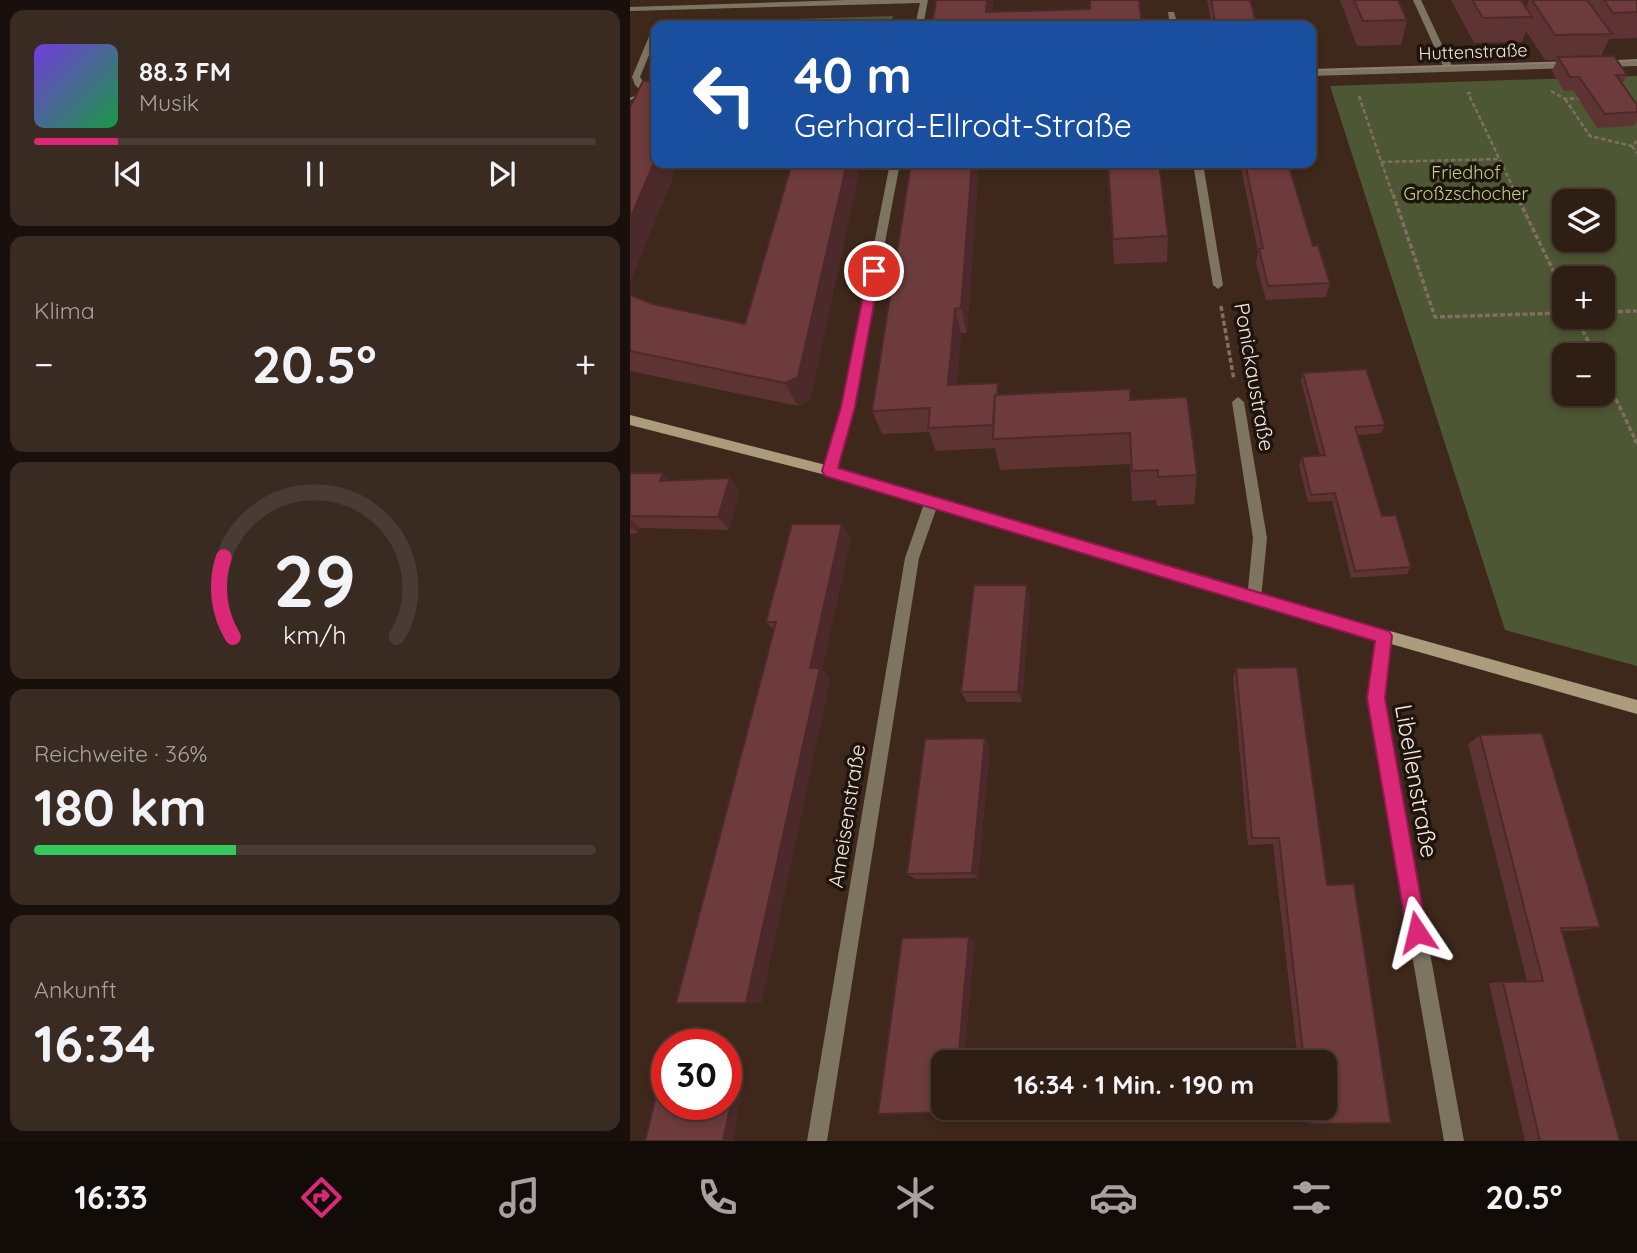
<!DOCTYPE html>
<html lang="de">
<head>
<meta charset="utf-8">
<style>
  body { margin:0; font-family:Quicksand,sans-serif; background:#3a2b22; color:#f1f3f6; height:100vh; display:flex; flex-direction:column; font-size:26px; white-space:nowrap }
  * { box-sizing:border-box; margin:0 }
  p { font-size:23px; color:#a7a2a0 }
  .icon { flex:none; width:38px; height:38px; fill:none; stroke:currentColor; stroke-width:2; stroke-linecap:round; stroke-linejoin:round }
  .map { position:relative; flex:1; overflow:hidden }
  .sheet { display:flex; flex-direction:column; gap:10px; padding:10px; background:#19100b; width:630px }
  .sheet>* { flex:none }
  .hud { position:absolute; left:21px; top:21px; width:665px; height:147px; border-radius:14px; box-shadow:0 4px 10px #0003,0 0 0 2px #493c34; background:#1a4fa0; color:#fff; overflow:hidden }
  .controls { position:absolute; left:922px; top:189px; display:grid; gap:14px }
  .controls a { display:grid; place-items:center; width:63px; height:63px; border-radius:14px; background:#2e1e14; box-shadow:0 4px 10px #0003,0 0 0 2px #493c34; font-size:35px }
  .speed { position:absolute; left:21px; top:1029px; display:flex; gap:14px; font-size:35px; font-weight:700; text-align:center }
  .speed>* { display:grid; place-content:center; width:91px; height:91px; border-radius:50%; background:#2e1e14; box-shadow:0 4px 10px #0003,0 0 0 2px #493c34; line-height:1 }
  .speed .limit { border:10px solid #d22; background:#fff; color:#111 }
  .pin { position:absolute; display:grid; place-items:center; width:60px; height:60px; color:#fff; margin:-30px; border:4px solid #fff; border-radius:50%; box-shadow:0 2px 7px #0007 }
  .me { position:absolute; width:77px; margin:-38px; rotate:350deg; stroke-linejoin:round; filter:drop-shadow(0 0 5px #0008) }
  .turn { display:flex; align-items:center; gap:24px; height:147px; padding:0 28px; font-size:32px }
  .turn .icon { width:91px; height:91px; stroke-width:2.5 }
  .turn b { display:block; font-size:49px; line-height:60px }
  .big { font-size:52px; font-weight:700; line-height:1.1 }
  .sheet .card { flex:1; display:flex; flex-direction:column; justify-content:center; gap:10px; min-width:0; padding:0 24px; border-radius:14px; background:#3a2b22 }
  .sheet .dial { align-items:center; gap:0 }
  .dial svg { height:182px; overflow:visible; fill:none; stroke:#493c34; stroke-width:7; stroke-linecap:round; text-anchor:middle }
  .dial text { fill:#f1f3f6; stroke:none }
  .song { display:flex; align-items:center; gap:21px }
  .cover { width:84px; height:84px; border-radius:10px; background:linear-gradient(135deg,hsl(260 70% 55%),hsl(140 70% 35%)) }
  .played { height:7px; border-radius:4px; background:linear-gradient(90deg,#db2777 15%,#493c34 15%) }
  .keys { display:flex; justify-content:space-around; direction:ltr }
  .heat { display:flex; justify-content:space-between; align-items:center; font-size:38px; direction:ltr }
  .charge { height:10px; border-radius:5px; background:linear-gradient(90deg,#34c759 36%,#493c34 0) }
  .trip { position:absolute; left:301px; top:1050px; width:406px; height:70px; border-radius:14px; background:#2e1e14; box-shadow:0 4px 10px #0003,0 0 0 2px #493c34; font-weight:700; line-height:70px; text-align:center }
  .menu { display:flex; height:112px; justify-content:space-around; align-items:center; background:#120c08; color:#a7a2a0 }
  .menu .icon { width:49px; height:49px }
  .menu .active { color:#db2777 }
  .menu b { font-size:32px; color:#f1f3f6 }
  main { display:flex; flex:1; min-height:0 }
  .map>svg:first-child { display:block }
</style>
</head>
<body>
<main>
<section class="sheet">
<div class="card">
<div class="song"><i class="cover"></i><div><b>88.3 FM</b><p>Musik</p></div></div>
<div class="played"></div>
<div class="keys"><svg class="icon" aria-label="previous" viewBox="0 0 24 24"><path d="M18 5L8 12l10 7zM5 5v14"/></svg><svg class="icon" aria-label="pause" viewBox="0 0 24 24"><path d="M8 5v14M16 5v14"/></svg><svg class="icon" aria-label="next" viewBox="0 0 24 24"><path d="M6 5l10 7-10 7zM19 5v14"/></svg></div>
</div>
<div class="card"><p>Klima</p>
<div class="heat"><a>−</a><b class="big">20.5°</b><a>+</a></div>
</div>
<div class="card dial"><svg viewBox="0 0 100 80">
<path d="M14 69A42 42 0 1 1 86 69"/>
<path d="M14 69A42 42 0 0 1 10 34" stroke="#db2777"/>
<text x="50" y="56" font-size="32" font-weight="700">29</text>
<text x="50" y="72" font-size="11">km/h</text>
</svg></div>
<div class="card"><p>Reichweite · 36%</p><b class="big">180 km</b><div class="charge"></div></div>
<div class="card"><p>Ankunft</p><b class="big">16:34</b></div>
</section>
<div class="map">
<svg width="1007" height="1141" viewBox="0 0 1007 1141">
  <rect width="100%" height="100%" fill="#3e281b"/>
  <path fill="#4e5733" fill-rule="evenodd" d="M263 16 261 26H60L62 22Z
    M1007 76V666L875 630 700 86ZM934 201H973V240H934ZM934 278H973V317H934ZM934 355H973V394H934Z"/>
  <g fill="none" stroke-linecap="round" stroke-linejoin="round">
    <path stroke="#816e62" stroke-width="2.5" stroke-dasharray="4.5 2.5" stroke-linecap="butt" d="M921 91 935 99 951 98
      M841 93H838L887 196
      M729 96 763 196
      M935 99 960 136 1002 146 1007 141
      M1002 146 1007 153
      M751 162 870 159"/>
    <path stroke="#816e62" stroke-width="3.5" stroke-dasharray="5 2.5" stroke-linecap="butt" d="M763 194 805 317 934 313
      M886 194 934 293
      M591 306 604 380
      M973 312 1007 311
      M946 317 965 355
      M973 372 1006 441"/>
    <path stroke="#816e62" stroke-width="4.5" stroke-dasharray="7 3.5" stroke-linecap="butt" d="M1005 439 1007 443"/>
    <path fill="#7e7561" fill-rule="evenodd" d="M216 0H298L293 26H285L290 3 0 11V7Z
      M783 0H791L822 66 942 62 946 65 942 68 681 76V70L813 66Z
      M538 12H544L548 26H540Z
      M23 27H26V38L10 77 23 95 19 98 5 85 2 77Z
      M1007 60V66L973 67 969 64 973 61Z
      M260 163H270L224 407 206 471 200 476 194 471 212 407Z
      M563 163H573L593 285 588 289 583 285Z
      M608 397 614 402 637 538 631 599 629 603 624 605 619 603 617 599 623 538 602 402Z
      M302 496 309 501 289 558 197 1141H177L275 558 295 501Z
      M754 629 759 631 761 636 754 698 834 1141H814L738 698 747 636 749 631Z"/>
    <path fill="#ab9c7c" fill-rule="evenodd" d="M0 415 200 466 624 593 1007 700V714L624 605 200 476 0 425Z"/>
    <path stroke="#917e73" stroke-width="2" d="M969 62 1007 60
      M681 70 944 62
      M0 99 26 87"/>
  </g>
  <path fill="#5e3334" d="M577 0H620L627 26H582Z
    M710 0H768L777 20 771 45 727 46Z
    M821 0H891L896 8 899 0H1007V38L979 39 971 56 997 75 992 84 1007 105V121L1004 126 967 128 943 90 934 91 922 71 927 60H915L896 31 892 42 844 43Z
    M162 163H231L180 400 168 406 0 371V295L23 304 115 324Z
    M349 163 337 333H331L327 385 370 395 500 400 567 475 564 504 527 506 526 500 502 501 500 464 370 470 365 448 306 451 299 432 252 434 242 411Z
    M477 163H529L538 236 537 262 484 264Z
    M610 163H658L683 246 700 283 696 297 636 300 626 263 628 252Z
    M673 373 755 425 751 433 728 435 752 516 781 567 777 574 721 578 702 501 678 502 669 465 672 457 690 456 671 381Z
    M0 473H33L39 480 110 491 99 530 10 528 8 533 0 534Z
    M212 524 221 538 192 670 200 679 131 1003H46L144 630 136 622Z
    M397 585 400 597 392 702H337L331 692Z
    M667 667 697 885 724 884 761 1123 681 1124 674 1120 673 1108H695V1062H668L643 844 618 845 603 678 606 668Z
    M850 735 970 927 952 930 932 931 990 1141H895L859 983 897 981 838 744Z
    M355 738 360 747 348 878 286 879 277 874Z
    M37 1083V1104H96V1083H114L102 1141H15L29 1084Z"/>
  <path fill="#4c292a" d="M357 0H364L361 26 356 12Z
    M26 158V163H49L0 283V219Z
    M217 163H231L180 400 168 406 155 383Z
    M342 163H349L337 333 331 308Z
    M325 309 331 333 325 409 318 385Z
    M33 473 45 486 30 481Z
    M100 478 110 491 99 530 88 517Z
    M0 519 10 528 8 533 0 526Z
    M212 524 221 538 192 670 200 679 131 1003H116L180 668Z
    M397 585 400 597 392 702 388 692Z
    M355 738 360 747 348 878 342 873Z
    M339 937 345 940 334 1062H328Z
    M114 1083 102 1141H93L105 1084Z"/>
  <path fill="#6d3b3c" stroke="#4c292a" stroke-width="2" d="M306 0H357L356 12 460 9V0H509L512 26H302Z
    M581 0H620L627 26H586Z
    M724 0H768L777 20 733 21Z
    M842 0H891L902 17 853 18Z
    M902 0H957L982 34 925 35Z
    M974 0H1007V12L983 13Z
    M984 56 997 75H986L1007 105V112L975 114 949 77H940L928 57Z
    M13 81H26V158L0 219V107Z
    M162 163H217L168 377 155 383 0 351V295L23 304 115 324Z
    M281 163H342L331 308 325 309 318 385 368 383 367 395H365L363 425 298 428 300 408 242 411Z
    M478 163H529L538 236 483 239Z
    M615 163H658L683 246 688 245 700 283 638 286 629 249 633 248Z
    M736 369 755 425 725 427 752 516 766 515 781 567 725 571 705 493 681 495 672 457 695 455 673 373Z
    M500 389V400L557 397 567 475 528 477V470L502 471 500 433 363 439 365 395Z
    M0 473H33L30 481 100 478 88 517 0 516Z
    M162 524H212L180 668H190L116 1003H46L146 622H136Z
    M344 585H397L388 692H331Z
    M667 667 697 885 724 884 761 1123 681 1124 679 1108H695V1062H674L649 838H622L606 668Z
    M912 733 970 927 931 928 990 1141H910L873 982 913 981 850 735Z
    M355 738 342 873 277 874 295 739Z
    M339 937 328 1062H313V1108H323V1112L248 1114 272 938Z
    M29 1084H37V1104H96V1084H105L93 1141H15Z"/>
  <path fill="#db2777" stroke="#8e194d" stroke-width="2" d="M244 267 250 271 225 407 208 468 759 631 762 636 755 698 797 932 795 940 787 943 780 940 777 932 737 698 745 641 195 476 192 471 211 407 238 271Z"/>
  <g text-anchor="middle" stroke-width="7" stroke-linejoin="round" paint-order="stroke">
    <g font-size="18" fill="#f4e5dc" stroke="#1e140e">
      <text transform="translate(843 52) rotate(-2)" y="6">Huttenstraße</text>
    </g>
    <g font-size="18" fill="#bdd085" stroke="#1e140e">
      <text x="836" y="179">Friedhof<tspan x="836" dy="21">Großzschocher</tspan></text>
    </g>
    <g font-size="21" fill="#f4e5dc" stroke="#1e140e">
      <text transform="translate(624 377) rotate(80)" y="7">Ponickaustraße</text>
      <text transform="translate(217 816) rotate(-81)" y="7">Ameisenstraße</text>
    </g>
    <g font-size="24" fill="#f4e5dc" stroke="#1e140e">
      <text transform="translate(786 781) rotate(80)" y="8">Libellenstraße</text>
    </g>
  </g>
</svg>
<div class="controls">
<a><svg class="icon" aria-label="layers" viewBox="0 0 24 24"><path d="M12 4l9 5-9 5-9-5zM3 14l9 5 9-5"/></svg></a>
<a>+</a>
<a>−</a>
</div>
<div class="speed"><div class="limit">30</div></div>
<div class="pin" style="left:244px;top:271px;background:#d93025"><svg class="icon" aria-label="arrive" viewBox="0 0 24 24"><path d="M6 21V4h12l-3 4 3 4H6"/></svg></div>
<svg class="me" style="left:787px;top:932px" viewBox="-20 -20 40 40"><path d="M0-17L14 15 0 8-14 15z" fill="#db2777" stroke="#fff" stroke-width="4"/></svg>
<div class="trip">16:34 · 1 Min. · 190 m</div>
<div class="hud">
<div class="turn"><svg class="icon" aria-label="left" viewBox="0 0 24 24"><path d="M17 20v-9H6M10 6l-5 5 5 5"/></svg><div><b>40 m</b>Gerhard-Ellrodt-Straße</div></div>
</div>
</div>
</main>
<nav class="menu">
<b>16:33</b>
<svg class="icon active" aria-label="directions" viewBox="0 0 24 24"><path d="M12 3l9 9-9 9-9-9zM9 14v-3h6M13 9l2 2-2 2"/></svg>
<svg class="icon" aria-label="music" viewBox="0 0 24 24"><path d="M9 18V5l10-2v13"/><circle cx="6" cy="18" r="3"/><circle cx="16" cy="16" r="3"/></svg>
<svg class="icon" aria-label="phone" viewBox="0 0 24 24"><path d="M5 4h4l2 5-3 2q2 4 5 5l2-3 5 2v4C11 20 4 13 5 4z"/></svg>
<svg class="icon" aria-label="climate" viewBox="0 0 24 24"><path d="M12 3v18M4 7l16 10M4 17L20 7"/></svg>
<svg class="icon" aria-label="car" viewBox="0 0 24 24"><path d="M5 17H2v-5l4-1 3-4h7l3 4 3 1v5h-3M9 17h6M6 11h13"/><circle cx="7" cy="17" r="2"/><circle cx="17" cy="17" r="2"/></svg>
<svg class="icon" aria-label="filters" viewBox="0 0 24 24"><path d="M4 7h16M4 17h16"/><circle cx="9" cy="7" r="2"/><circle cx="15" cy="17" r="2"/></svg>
<b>20.5°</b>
</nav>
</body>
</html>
